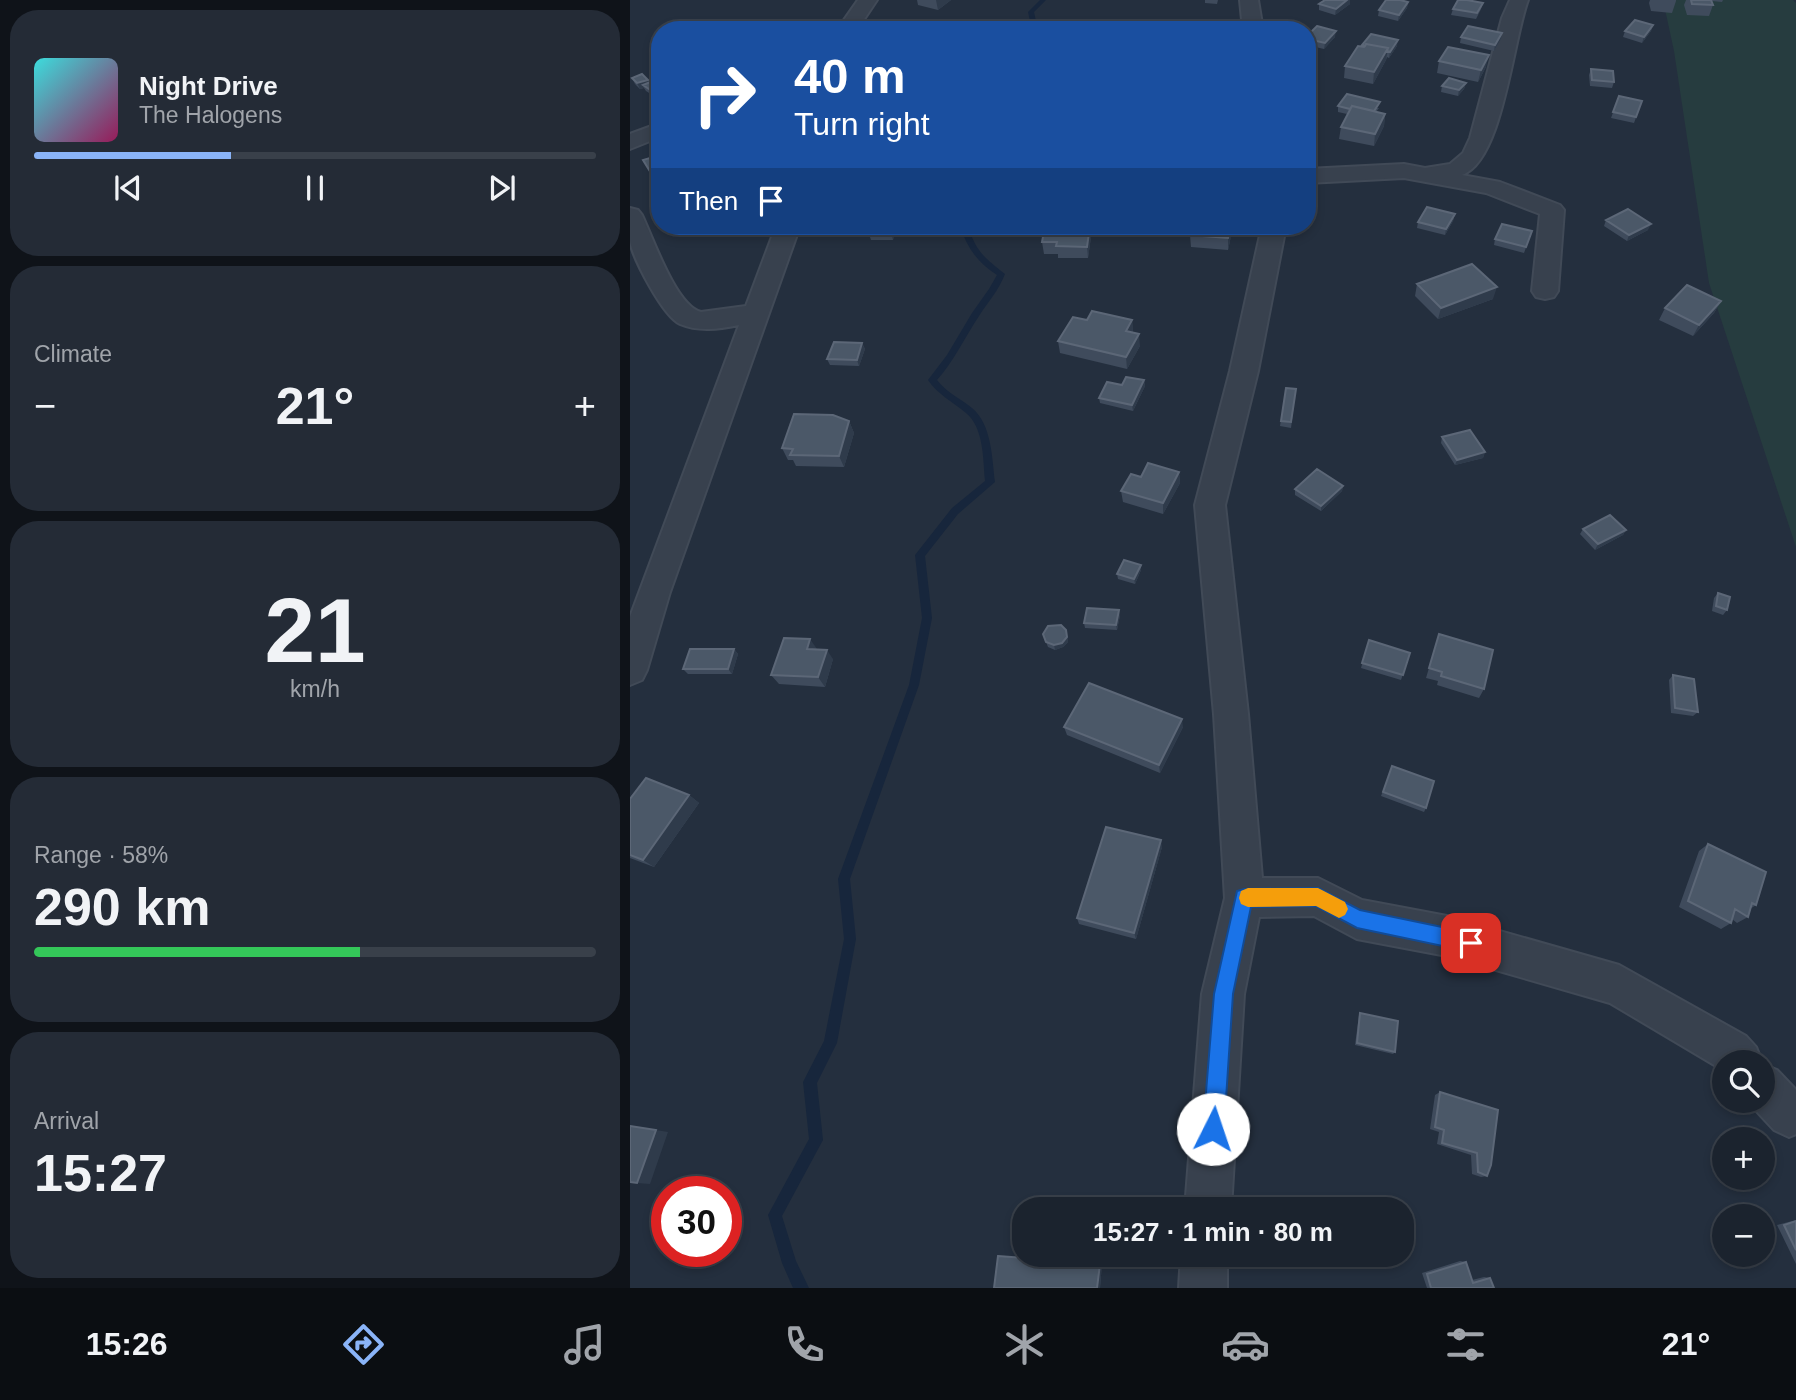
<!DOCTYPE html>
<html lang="en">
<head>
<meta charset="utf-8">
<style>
  body { margin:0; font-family:Helvetica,sans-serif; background:#242b36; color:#f1f3f6; height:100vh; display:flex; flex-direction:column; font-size:26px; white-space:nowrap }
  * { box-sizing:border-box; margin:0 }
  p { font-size:23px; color:#a0a4aa }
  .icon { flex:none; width:38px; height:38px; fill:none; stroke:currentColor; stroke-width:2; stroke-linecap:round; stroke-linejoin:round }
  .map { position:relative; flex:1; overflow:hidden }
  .sheet { display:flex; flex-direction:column; gap:10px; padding:10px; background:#0f1319; width:630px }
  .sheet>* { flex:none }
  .hud { position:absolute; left:21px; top:21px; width:665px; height:214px; border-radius:28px; box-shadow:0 4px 10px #0003,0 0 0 2px #39404a; background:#1a4fa0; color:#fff; overflow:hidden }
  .buttons { position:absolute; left:1082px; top:1050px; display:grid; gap:14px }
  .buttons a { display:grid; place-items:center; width:63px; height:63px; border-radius:50%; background:#1b232e; box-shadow:0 4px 10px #0003,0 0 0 2px #39404a; font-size:35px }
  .speed { position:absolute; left:21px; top:1176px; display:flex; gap:14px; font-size:35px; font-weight:700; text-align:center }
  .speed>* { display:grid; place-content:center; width:91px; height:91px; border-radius:50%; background:#1b232e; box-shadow:0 4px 10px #0003,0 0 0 2px #39404a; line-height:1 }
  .speed .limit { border:10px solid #d22; background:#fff; color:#111 }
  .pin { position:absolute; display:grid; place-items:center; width:60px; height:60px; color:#fff; margin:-30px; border-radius:14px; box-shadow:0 4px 10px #0006 }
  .me { position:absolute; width:77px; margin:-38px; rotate:4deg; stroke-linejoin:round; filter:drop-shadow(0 0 5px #0008) }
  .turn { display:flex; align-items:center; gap:24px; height:147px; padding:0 28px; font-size:32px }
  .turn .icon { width:91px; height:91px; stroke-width:2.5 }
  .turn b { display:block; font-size:49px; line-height:60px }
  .then { display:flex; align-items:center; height:66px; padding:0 28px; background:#0003; gap:14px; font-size:26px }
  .big { font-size:52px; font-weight:700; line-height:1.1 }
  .sheet .tile { flex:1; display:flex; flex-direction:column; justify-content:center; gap:10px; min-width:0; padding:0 24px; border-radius:28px; background:#242b36 }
  .sheet .dial { align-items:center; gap:0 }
  .dial b { font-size:91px; line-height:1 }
  .song { display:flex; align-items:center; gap:21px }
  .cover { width:84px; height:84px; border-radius:10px; background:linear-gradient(135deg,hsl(180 70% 55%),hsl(330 70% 35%)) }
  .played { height:7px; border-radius:4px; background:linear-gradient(90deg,#8ab4f8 35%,#39404a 35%) }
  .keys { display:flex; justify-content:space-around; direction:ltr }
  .heat { display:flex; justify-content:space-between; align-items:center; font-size:38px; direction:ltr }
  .charge { height:10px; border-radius:5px; background:linear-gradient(90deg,#34c759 58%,#39404a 0) }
  .trip { position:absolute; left:382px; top:1197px; width:402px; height:70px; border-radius:28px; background:#1b232e; box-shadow:0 4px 10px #0003,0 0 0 2px #39404a; font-weight:700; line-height:70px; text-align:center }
  .dock { display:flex; height:112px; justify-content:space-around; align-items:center; background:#0b0e12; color:#a0a4aa }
  .dock .icon { width:49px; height:49px }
  .dock .current { color:#8ab4f8 }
  .dock b { font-size:32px; color:#f1f3f6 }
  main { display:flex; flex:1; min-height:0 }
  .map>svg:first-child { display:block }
</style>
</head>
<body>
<main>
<section class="sheet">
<div class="tile">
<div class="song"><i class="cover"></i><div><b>Night Drive</b><p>The Halogens</p></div></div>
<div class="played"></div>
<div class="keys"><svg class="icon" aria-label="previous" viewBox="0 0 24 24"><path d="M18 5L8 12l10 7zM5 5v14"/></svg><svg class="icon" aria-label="pause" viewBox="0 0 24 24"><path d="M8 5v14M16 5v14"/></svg><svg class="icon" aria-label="next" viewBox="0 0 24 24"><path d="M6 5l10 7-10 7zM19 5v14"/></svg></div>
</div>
<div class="tile"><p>Climate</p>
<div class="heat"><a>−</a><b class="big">21°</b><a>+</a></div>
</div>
<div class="tile dial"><b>21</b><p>km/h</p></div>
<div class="tile"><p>Range · 58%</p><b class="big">290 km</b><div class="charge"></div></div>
<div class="tile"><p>Arrival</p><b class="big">15:27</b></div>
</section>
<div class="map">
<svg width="1166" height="1288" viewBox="0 0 1166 1288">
  <rect width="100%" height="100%" fill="#242f3e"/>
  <path fill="#263c3f" d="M1033 0H1163L1166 3V547L1079 283 1044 51Z"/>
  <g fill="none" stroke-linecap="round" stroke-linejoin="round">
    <path fill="#17263c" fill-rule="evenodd" d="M410 0H416L404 12 408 30H402L398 12Z
      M330 226H338C346 252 355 258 375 274 369 290 358 302 349 316 335 337 324 361 307 380 317 393 330 398 342 408 362 425 362 458 365 482L328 514 295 556 302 618 289 685 220 879 226 939 207 1043 187 1083 193 1140 152 1216 166 1261 179 1288H163L152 1263 138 1215 179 1139 173 1082 194 1041 214 939 208 879 279 685 292 618 285 555 322 508 355 481C353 459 354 428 336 413 322 401 308 395 298 380L317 355 342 313 359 289 367 275C348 263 337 248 330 226Z"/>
    <defs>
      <path id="street" d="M228 0H247L227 30H207Z
        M610 0H628L633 30H613Z
        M880 0H898C883 39 873 161 832 175L870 182 930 205 934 210 928 291 924 297 915 299 906 297 902 291 910 214 856 193 774 178 677 183V169L774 164 795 168 820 164 833 153 840 138 872 18Z
        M30 123V137L0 149V134Z
        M0 208 8 210 12 215C23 238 46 306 71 312L116 306 146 226H170L40 592 17 670 12 680 0 685V617L109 325C89 329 69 332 50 324 33 316 3 259 0 241 0 230 0 218 0 208Z
        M632 226H656L628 371 595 505 618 714 632 878H688L732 900 817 916 989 965 1116 1036 1126 1047 1132 1062H1094V1075L1086 1066 980 1003 817 956 727 939 684 916 629 917 614 994 601 1209H555L572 994 595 898 584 714 565 505 600 371Z
        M1132 1064 1147 1070 1166 1090V1134L1159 1137 1144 1130 1117 1101H1132Z
        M551 1255H597V1288H549Z"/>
    </defs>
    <use href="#street" stroke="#414a57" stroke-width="4"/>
    <use href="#street" fill="#38414e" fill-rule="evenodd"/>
  </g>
  <path fill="#3f4b5c" d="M287 0H321L308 10 288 5Z
    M575 0H588L587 4 575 3Z
    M1020 0H1046V1L1042 13 1021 11 1019 3Z
    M1056 0H1093L1092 2 1082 1 1083 5 1079 16 1057 15 1054 5Z
    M778 2 777 8 768 21 748 16 749 10Z
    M853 3 851 9 846 19 821 15 823 9Z
    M689 4H720L705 15 689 10Z
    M1023 25 1021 31 1012 43 993 37 995 31Z
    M677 36 705 37 694 49 677 45Z
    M831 37 871 39 864 51 830 43Z
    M732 45 767 46 759 58 757 57 756 60 743 84 714 78 715 66Z
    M809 61 856 67 848 82 807 73Z
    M961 69 984 82 982 88 960 86 959 75Z
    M2 78 19 82 30 78V100L16 91 14 88 10 89 5 84Z
    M836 83 834 89 828 96 811 92 812 86Z
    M989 96 1012 101 1004 123 981 118Z
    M708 106 749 108 746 112 755 114 754 126 744 146 709 139 711 127 717 114 708 112Z
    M825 214 823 221 815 235 787 228 788 222Z
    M976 220 1018 230 997 241 974 226Z
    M241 226H266L263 240H241L239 234Z
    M460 226 461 237 458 258H428V254H414L412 242Z
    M563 226H603L598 250 561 247 560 235Z
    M902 231 894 253 864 245 865 239Z
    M787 284 863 299 808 319 785 296Z
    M1091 301 1084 313 1063 336 1029 320 1035 308Z
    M502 320 503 333 510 346 497 369 430 353 428 341Z
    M232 343 235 349 229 366 200 365 197 359Z
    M514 380 515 386 503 411 470 403 469 398 492 385Z
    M656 388 666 389 661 428 650 426Z
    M219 421 224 433 214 467 166 466 163 460H158L152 448Z
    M812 437 855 452 853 458 825 465 811 443Z
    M549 472 550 483 533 514 493 502 491 491 511 477Z
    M713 486 712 491 691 511 665 495V489Z
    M953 529 996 530 993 535 965 550 950 534Z
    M511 565V570L505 584 488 579 487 574Z
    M1088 593 1097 610 1093 615 1082 611 1084 598Z
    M490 615 487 630 455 628 454 623Z
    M436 630 438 642 433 647 425 650 418 647 413 634Z
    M809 634 854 689 849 698 807 685 808 681 796 678Z
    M739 640 780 653 771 680 731 668Z
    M104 649 108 654 102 674H58L53 669Z
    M203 659 195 687 149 684 141 675Z
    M1043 675 1068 712 1063 716 1041 713 1039 680Z
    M434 727H553L530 773 437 735Z
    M762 766 796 808 794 812 751 796Z
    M59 795 69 803 24 867 0 858V799Z
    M1078 844 1126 905 1120 909 1118 917 1107 923 1102 919 1101 923 1091 929 1049 907 1069 851Z
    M532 847 506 939 449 924 447 918Z
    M730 1013 765 1052 763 1054 725 1045 729 1015Z
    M810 1092 868 1110 857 1176 851 1177 842 1174 841 1155 807 1144 809 1132 800 1129 805 1095Z
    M1166 1220V1264L1147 1225Z
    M368 1256H373L472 1263 470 1288H364Z
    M830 1261 836 1262 842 1280 854 1277 860 1278 864 1288H797L792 1273Z"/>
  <path fill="#2f3b4b" d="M306 0H321L308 10Z
    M717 0H720V4L705 15 706 9Z
    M778 2 777 8 768 21 769 15Z
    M1023 25 1021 31 1012 43 1014 37Z
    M706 31 705 37 694 49 695 43Z
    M872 33 871 39 864 51 865 45Z
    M768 40 767 46 759 58 760 52Z
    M758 48 756 60 743 84 744 72Z
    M859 55 856 67 848 82 851 70Z
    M18 80 21 86 13 85 14 88 10 89 7 83Z
    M836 83 834 89 828 96 829 90Z
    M755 114 754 126 744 146 745 134Z
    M30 170V177L24 179 21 173Z
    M825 214 823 221 815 235 816 229Z
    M1021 224 1018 230 997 241 999 235Z
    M263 226 266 227 263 240 261 233Z
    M460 226 461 237 458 258 457 247Z
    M601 226H603V228L598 250V238Z
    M867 287 863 299 808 319 811 308Z
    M1091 301 1084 313 1063 336 1069 325Z
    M502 320 503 332 497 343 496 331Z
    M509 334 510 346 497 369 496 357Z
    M232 343 235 349 229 366 227 360Z
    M514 380 515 386 503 411 502 405Z
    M219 421 224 433 214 467 209 456Z
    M855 452 853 458 825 465 827 460Z
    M549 472 550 483 533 514V503Z
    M713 486 712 491 691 511V506Z
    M996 530 993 535 965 550 968 544Z
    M511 565V570L505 584 504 579Z
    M489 610 490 615 487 630 486 625Z
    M436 630 438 642 433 647 425 650 424 645Z
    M180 639 187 649H177Z
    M104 649 108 654 102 674 98 669Z
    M197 650 203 659 195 687 188 677Z
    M552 719 553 727 530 773 529 765Z
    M59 795 69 803 24 867 13 860Z
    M531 840 532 847 506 939 504 933Z
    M26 1130 38 1132 20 1184 7 1183Z
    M472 1263 470 1288H467L470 1264Z"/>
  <path fill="#4b5868" stroke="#5c6777" stroke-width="2" d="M695 0H717L706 9 689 4Z
    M756 0H770L778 2 769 15 749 10Z
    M828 0H837L853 3 847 13 823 9Z
    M1061 0H1081L1083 5 1062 4Z
    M1005 20 1023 25 1014 37 995 31Z
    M687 26 706 31 695 43 677 39V36Z
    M838 26 872 33 865 45 831 37Z
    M741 34 768 40 760 52 757 51 758 48 736 44 735 46 732 45Z
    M736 44 758 48 744 72 715 66 728 46 734 47Z
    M818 47 859 55 851 70 809 61Z
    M961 69 983 71 984 82 962 80Z
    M12 74 18 80 7 83 2 78Z
    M30 78V94L28 95 13 85Z
    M819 78 836 83 829 90 812 86Z
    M717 94 750 102 744 111 722 106 720 109 708 106Z
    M989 96 1012 101 1006 117 983 112Z
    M722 106 755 114 745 134 711 127Z
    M30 155V170L21 173 13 160Z
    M797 207 825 214 816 229 788 222Z
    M998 209 1021 224 999 235 976 220Z
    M872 224 902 231 896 247 865 239Z
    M241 226H263L261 233 239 234Z
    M415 226H460L457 247 426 246 427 242H412Z
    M563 226H601L598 238 560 235Z
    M842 264 867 287 811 308 787 284Z
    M1057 285 1091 301 1069 325 1035 308Z
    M462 311 502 320 496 331 509 334 496 357 428 341 443 317 457 320Z
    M204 342 232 343 227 360 197 359Z
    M496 377 514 380 502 405 469 398 477 382 492 385Z
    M656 388 666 389 661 422 651 421Z
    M164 414 203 415 219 421 209 456 160 455 163 449 152 448Z
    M840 430 855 452 827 460 812 437Z
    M518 463 549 472 533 503 491 491 501 474 511 477Z
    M687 469 713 486 691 506 665 489Z
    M980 515 996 530 968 544 953 529Z
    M494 560 511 565 504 579 487 574Z
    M1088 593 1100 597 1097 610 1086 606Z
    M457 608 489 610 486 625 454 623Z
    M431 625 436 630 437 637 432 643 424 645 416 642 413 634 418 626Z
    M809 634 863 650 854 689 811 676 812 672 799 668Z
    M154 638 180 639 177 649 197 650 188 677 141 675Z
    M739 640 780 653 773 675 732 663Z
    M60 649H104L98 669H53Z
    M1043 675 1064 679 1068 712 1045 708Z
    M459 683 552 719 529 765 434 727Z
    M762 766 804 781 796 808 753 792Z
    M16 778 59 795 13 860 0 855V799Z
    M476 827 531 840 504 933 447 918Z
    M1078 844 1136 872 1126 905 1122 903 1118 917 1105 909 1101 923 1058 901Z
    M730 1013 768 1021 765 1052 727 1043Z
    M810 1092 868 1110 861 1165 857 1176 848 1172 847 1153 812 1143 814 1130 805 1127Z
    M0 1126 26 1130 7 1183 0 1182Z
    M1166 1221V1250L1154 1225Z
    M368 1256 470 1264 467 1288H364Z
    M836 1262 843 1283 860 1278 864 1288H801L797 1274Z"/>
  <path fill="#1a73e8" stroke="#114b97" stroke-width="2" d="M688 888 730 910 841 933 848 936 851 943 848 949 841 952 727 928 686 906 621 907 603 994 594 1129 591 1136 583 1139 576 1136 573 1129 584 994 607 891 614 889Z"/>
  <path fill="#f59e0b" d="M618 888H688L715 902 718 909 715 915 709 918 686 906 618 907 611 904 609 898 611 891Z"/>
</svg>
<div class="buttons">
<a><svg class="icon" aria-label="search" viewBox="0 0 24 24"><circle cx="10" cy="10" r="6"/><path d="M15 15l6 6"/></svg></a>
<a>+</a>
<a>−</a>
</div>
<div class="speed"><div class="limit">30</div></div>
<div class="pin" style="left:841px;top:943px;background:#d93025"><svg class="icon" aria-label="arrive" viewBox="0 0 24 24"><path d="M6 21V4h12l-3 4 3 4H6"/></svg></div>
<svg class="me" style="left:583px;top:1129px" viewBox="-20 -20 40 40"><circle r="19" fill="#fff"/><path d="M0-13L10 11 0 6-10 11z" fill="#1a73e8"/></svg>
<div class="trip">15:27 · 1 min · 80 m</div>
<div class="hud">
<div class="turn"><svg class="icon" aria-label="right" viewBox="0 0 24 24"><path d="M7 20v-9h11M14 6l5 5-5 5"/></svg><div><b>40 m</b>Turn right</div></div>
<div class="then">Then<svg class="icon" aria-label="arrive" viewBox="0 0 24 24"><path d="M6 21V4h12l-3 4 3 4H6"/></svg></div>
</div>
</div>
</main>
<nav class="dock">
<b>15:26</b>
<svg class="icon current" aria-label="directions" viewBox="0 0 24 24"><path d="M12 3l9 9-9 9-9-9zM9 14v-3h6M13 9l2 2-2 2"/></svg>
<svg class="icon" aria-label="music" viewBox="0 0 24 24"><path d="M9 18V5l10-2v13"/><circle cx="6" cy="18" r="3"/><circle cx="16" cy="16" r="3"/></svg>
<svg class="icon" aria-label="phone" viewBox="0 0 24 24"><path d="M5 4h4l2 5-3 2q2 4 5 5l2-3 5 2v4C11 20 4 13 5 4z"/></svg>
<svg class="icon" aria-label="climate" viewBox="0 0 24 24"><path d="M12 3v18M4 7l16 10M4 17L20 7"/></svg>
<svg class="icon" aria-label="car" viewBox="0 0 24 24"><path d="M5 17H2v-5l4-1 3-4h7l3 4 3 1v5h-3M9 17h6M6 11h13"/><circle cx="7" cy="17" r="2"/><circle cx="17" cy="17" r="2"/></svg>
<svg class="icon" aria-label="filters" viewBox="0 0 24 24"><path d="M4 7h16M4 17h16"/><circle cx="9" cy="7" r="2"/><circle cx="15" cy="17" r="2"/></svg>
<b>21°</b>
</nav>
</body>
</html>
